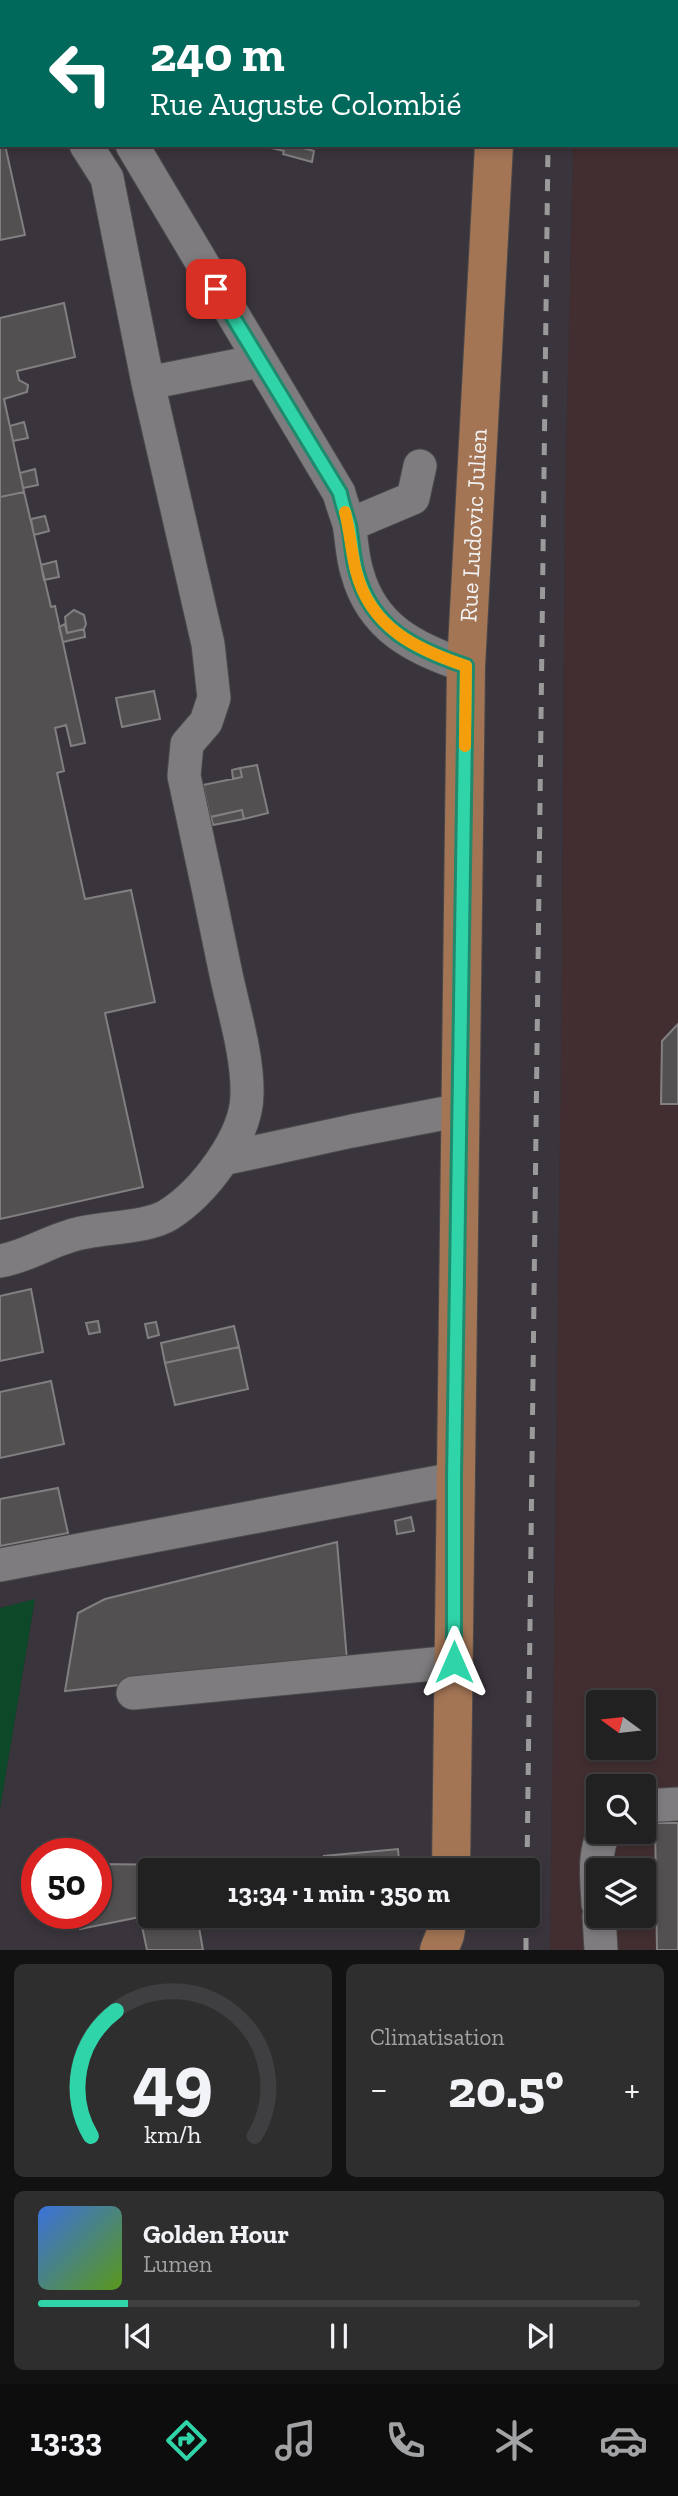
<!DOCTYPE html>
<html lang="fr">
<head>
<meta charset="utf-8">
<style>
  body { margin:0; font-family:"Zilla Slab",serif; background:#2e2e2f; color:#f1f3f6; height:100vh; display:flex; flex-direction:column; font-size:26px; white-space:nowrap }
  * { box-sizing:border-box; margin:0 }
  p { font-size:23px; color:#a2a3a5 }
  .icon { flex:none; width:38px; height:38px; fill:none; stroke:currentColor; stroke-width:2; stroke-linecap:round; stroke-linejoin:round }
  .map { position:relative; height:1950px; overflow:hidden }
  .panel { display:flex; flex-direction:column; gap:14px; padding:14px; background:#131213; flex:1 }
  .panel>* { flex:none }
  .banner { position:absolute; left:0px; top:0px; width:679px; height:147px; box-shadow:0 4px 10px #0003,0 0 0 2px #3f3e40; background:#00695c; color:#fff; overflow:hidden }
  .needle { width:46px; rotate:285deg }
  .tools { position:absolute; left:586px; top:1690px; display:grid; gap:14px }
  .tools a { display:grid; place-items:center; width:70px; height:70px; border-radius:7px; background:#222122; box-shadow:0 4px 10px #0003,0 0 0 2px #3f3e40; font-size:35px }
  .speed { position:absolute; left:21px; top:1838px; display:flex; gap:14px; font-size:35px; font-weight:700; text-align:center }
  .speed>* { display:grid; place-content:center; width:91px; height:91px; border-radius:50%; background:#222122; box-shadow:0 4px 10px #0003,0 0 0 2px #3f3e40; line-height:1 }
  .speed .limit { border:10px solid #d22; background:#fff; color:#111 }
  .pin { position:absolute; display:grid; place-items:center; width:60px; height:60px; color:#fff; margin:-30px; border-radius:14px; box-shadow:0 4px 10px #0006 }
  .me { position:absolute; width:77px; margin:-38px; rotate:0deg; stroke-linejoin:round; filter:drop-shadow(0 0 5px #0008) }
  .turn { display:flex; align-items:center; gap:24px; height:147px; padding:0 35px; font-size:32px }
  .turn .icon { width:91px; height:91px; stroke-width:2.5 }
  .turn b { display:block; font-size:49px; line-height:60px }
  .big { font-size:52px; font-weight:800; line-height:1.1 }
  .panel .card { flex:1; display:flex; flex-direction:column; justify-content:center; gap:10px; min-width:0; padding:0 24px; border-radius:10px; background:#2e2e2f }
  .panel .dial { align-items:center; gap:0 }
  .dial svg { height:182px; overflow:visible; fill:none; stroke:#3f3e40; stroke-width:7; stroke-linecap:round; text-anchor:middle }
  .dial text { fill:#f1f3f6; stroke:none }
  .song { display:flex; align-items:center; gap:21px }
  .cover { width:84px; height:84px; border-radius:10px; background:linear-gradient(135deg,hsl(220 70% 55%),hsl(90 70% 35%)) }
  .played { height:7px; border-radius:4px; background:linear-gradient(90deg,#30d4a9 15%,#3f3e40 15%) }
  .keys { display:flex; justify-content:space-around; direction:ltr }
  .heat { display:flex; justify-content:space-between; align-items:center; font-size:38px; direction:ltr }
  .panel .tiles { flex:1; display:grid; gap:14px; grid-template-columns:1fr 1fr }
  .card:last-child { grid-column:span 2 }
  .trip { position:absolute; left:138px; top:1858px; width:402px; height:70px; border-radius:7px; background:#222122; box-shadow:0 4px 10px #0003,0 0 0 2px #3f3e40; font-weight:800; line-height:70px; text-align:center }
  .menu { display:flex; height:112px; justify-content:space-around; align-items:center; background:#0e0d0e; color:#a2a3a5 }
  .menu .icon { width:49px; height:49px }
  .menu .on { color:#30d4a9 }
  .menu b { font-size:32px; color:#f1f3f6 }
  .map>svg:first-child { display:block }
</style>
</head>
<body>
<div class="map">
<svg width="678" height="1950" viewBox="0 0 678 1950">
  <rect width="100%" height="100%" fill="#2d2c2e"/>
  <path fill="#422e30" fill-rule="evenodd" d="M576 0H678V1950H550L561 1054 565 498 573 145H677V2ZM598 1703H644V1748H598ZM598 1787H644V1832H598ZM598 1871H644V1916H598Z"/>
  <path fill="#3a353c" fill-rule="evenodd" d="M0 0 95 2H2V145H573L565 498 561 1054 550 1950H0V1809L35 1600 0 1608ZM37 1853H96V1913H37ZM150 1871H528V1916H150Z
    M117 0H576L116 2Z"/>
  <path fill="#0d4829" d="M35 1599 0 1809V1608Z"/>
  <path fill="#535052" stroke="#827f81" stroke-width="2" d="M0 120 2 145H5L25 235 0 240Z
    M259 145H292L314 151 312 162 283 154 284 151Z
    M64 303 75 357 17 371 19 380 28 385 27 392 4 399 24 492 0 497V318Z
    M24 422 28 438 13 441 10 426Z
    M35 469 38 485 23 488 20 473Z
    M24 492 51 607 55 606 85 743 71 746 66 725 55 728 64 771 57 773 85 899 131 890 155 1002 105 1013 143 1187 0 1219V497Z
    M45 516 49 531 34 535 31 519Z
    M56 561 59 577 44 580 41 565Z
    M74 610 84 615 86 624 84 629 67 633 65 617Z
    M65 624 67 633 84 629 85 637 63 642 59 627Z
    M154 691 160 719 122 727 116 698Z
    M257 765 268 813 244 819 242 810 210 817 203 785 242 777 240 768Z
    M240 768 242 777 233 779 232 770Z
    M242 810 244 819 213 825 211 817Z
    M678 1024V1104H661L662 1041Z
    M31 1289 43 1352 0 1361V1296Z
    M98 1321 100 1332 89 1334 86 1323Z
    M156 1322 159 1335 148 1338 145 1324Z
    M234 1326 239 1347 165 1363 161 1343Z
    M239 1347 248 1389 175 1405 165 1363Z
    M51 1381 64 1444 0 1458V1392Z
    M58 1488 68 1533 0 1546V1499Z
    M411 1517 414 1531 397 1534 395 1521Z
    M337 1542 347 1660 65 1691 78 1613 105 1599Z
    M655 1823H678V1950H657Z
    M398 1849 400 1871H326L324 1856Z
    M96 1864 187 1865 188 1871H150V1916H197L203 1950H147L140 1917 80 1929 77 1913H96Z"/>
  <g fill="none" stroke-linecap="round" stroke-linejoin="round">
    <defs>
      <path id="minor" d="M46 0 47 2
        M0 10 2 11
        M132 145 339 493C342 504 346 514 349 524 352 540 352 557 357 572 372 628 415 649 466 666
        M148 383 259 361
        M349 525 413 498 420 466
        M223 1159 352 1131 461 1110
        M0 1261C25 1257 46 1243 70 1236 96 1227 145 1229 168 1215 203 1193 247 1137 247 1094 248 1059 235 1014 227 979 213 911 199 844 184 776L187 744 206 722 214 698 208 644 148 383 107 178 86 145
        M0 1565 454 1479
        M133 1693 454 1662
        M644 1806 678 1804
        M598 1904C597 1880 593 1855 604 1832
        M599 1916 601 1950"/>
      <g id="major">
        <path d="M500 2V0"/>
        <path id="s1" d="M451 1871 466 666 494 145"/>
        <path d="M439 1950 445 1935 448 1916"/>
      </g>
    </defs>
    <use href="#minor" stroke="#4b494b" stroke-width="35"/>
    <use href="#major" stroke="#4b494b" stroke-width="40"/>
    <use href="#minor" stroke="#7e7c7e" stroke-width="33"/>
    <use href="#major" stroke="#a37555" stroke-width="38"/>
    <path stroke="#9b9a9b" stroke-width="5" stroke-dasharray="12 12" stroke-linecap="butt" d="M550 2V0
      M527 1871 548 145
      M526 1950V1916"/>
  </g>
  <g fill="none" stroke-linecap="round" stroke-linejoin="round">
    <defs>
      <path id="route" d="M216 289 340 493C342 504 346 514 349 525 352 540 352 557 357 573 372 628 415 649 466 666L454 1479V1662"/>
    </defs>
    <use href="#route" stroke="#1f8a6e" stroke-width="18"/>
    <use href="#route" stroke="#30d4a9" stroke-width="12"/>
    <path stroke="#f59e0b" stroke-width="12" d="M345 512C350 531 351 551 356 571 370 627 415 649 466 666L465 746"/>
  </g>
  <g text-anchor="middle" stroke-width="7" stroke-linejoin="round" paint-order="stroke">
    <g font-size="24" fill="#f2f1f2" stroke="#151516">
      <text dy="8" stroke="none"><textPath href="#s1" startOffset="1346">Rue Ludovic Julien</textPath></text>
    </g>
  </g>
</svg>
<div class="tools">
<a><svg class="needle" viewBox="-14 -14 28 28"><path d="M0-13l5 13h-10z" fill="#e53935"/><path d="M0 13l5-13h-10z" fill="#a2a3a5"/></svg></a>
<a><svg class="icon" aria-label="search" viewBox="0 0 24 24"><circle cx="10" cy="10" r="6"/><path d="M15 15l6 6"/></svg></a>
<a><svg class="icon" aria-label="layers" viewBox="0 0 24 24"><path d="M12 4l9 5-9 5-9-5zM3 14l9 5 9-5"/></svg></a>
</div>
<div class="speed"><div class="limit">50</div></div>
<div class="pin" style="left:216px;top:289px;background:#d93025"><svg class="icon" aria-label="arrive" viewBox="0 0 24 24"><path d="M6 21V4h12l-3 4 3 4H6"/></svg></div>
<svg class="me" style="left:454px;top:1662px" viewBox="-20 -20 40 40"><path d="M0-17L14 15 0 8-14 15z" fill="#30d4a9" stroke="#fff" stroke-width="4"/></svg>
<div class="trip">13:34 · 1 min · 350 m</div>
<div class="banner">
<div class="turn"><svg class="icon" aria-label="left" viewBox="0 0 24 24"><path d="M17 20v-9H6M10 6l-5 5 5 5"/></svg><div><b>240 m</b>Rue Auguste Colombié</div></div>
</div>
</div>
<section class="panel">
<div class="tiles">
<div class="card dial"><svg viewBox="0 0 100 80">
<path d="M14 69A42 42 0 1 1 86 69"/>
<path d="M14 69A42 42 0 0 1 25 14" stroke="#30d4a9"/>
<text x="50" y="56" font-size="32" font-weight="700">49</text>
<text x="50" y="72" font-size="11">km/h</text>
</svg></div>
<div class="card"><p>Climatisation</p>
<div class="heat"><a>−</a><b class="big">20.5°</b><a>+</a></div>
</div>
<div class="card">
<div class="song"><i class="cover"></i><div><b>Golden Hour</b><p>Lumen</p></div></div>
<div class="played"></div>
<div class="keys"><svg class="icon" aria-label="previous" viewBox="0 0 24 24"><path d="M18 5L8 12l10 7zM5 5v14"/></svg><svg class="icon" aria-label="pause" viewBox="0 0 24 24"><path d="M8 5v14M16 5v14"/></svg><svg class="icon" aria-label="next" viewBox="0 0 24 24"><path d="M6 5l10 7-10 7zM19 5v14"/></svg></div>
</div>
</div>
</section>
<nav class="menu">
<b>13:33</b>
<svg class="icon on" aria-label="directions" viewBox="0 0 24 24"><path d="M12 3l9 9-9 9-9-9zM9 14v-3h6M13 9l2 2-2 2"/></svg>
<svg class="icon" aria-label="music" viewBox="0 0 24 24"><path d="M9 18V5l10-2v13"/><circle cx="6" cy="18" r="3"/><circle cx="16" cy="16" r="3"/></svg>
<svg class="icon" aria-label="phone" viewBox="0 0 24 24"><path d="M5 4h4l2 5-3 2q2 4 5 5l2-3 5 2v4C11 20 4 13 5 4z"/></svg>
<svg class="icon" aria-label="climate" viewBox="0 0 24 24"><path d="M12 3v18M4 7l16 10M4 17L20 7"/></svg>
<svg class="icon" aria-label="car" viewBox="0 0 24 24"><path d="M5 17H2v-5l4-1 3-4h7l3 4 3 1v5h-3M9 17h6M6 11h13"/><circle cx="7" cy="17" r="2"/><circle cx="17" cy="17" r="2"/></svg>
</nav>
</body>
</html>
